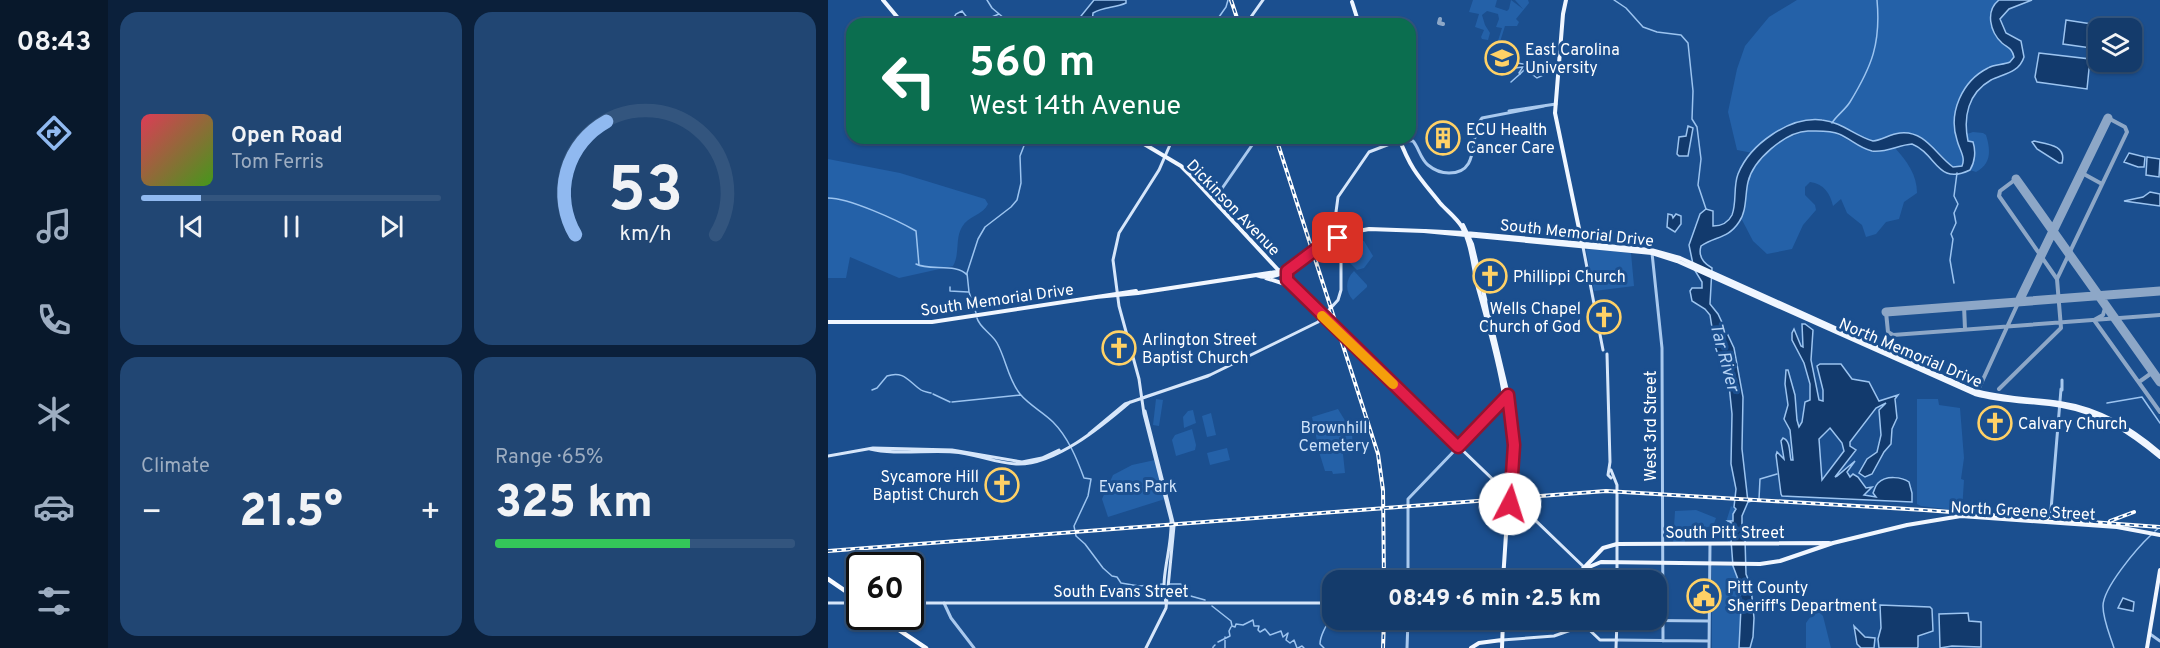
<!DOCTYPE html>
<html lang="en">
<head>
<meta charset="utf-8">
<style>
  body { margin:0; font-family:Overpass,sans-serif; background:#214673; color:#f1f3f6; height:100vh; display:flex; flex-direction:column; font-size:22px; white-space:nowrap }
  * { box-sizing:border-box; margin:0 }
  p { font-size:20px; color:#9dadc1 }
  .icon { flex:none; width:33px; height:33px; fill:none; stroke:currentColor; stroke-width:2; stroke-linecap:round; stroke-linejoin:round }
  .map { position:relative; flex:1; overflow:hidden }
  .panel { display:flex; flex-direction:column; gap:12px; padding:12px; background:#0b203b; width:720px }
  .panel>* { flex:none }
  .hud { position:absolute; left:18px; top:18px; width:570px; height:126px; border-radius:18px; box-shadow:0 2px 4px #0004,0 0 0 2px #33557e; background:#0b6e4f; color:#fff; overflow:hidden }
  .fabs { position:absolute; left:1260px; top:18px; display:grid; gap:12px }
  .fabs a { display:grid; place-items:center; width:54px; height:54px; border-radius:12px; background:#143b6b; box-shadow:0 2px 4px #0004,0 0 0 2px #33557e; font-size:30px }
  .speed { position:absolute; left:18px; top:552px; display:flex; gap:12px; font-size:30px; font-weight:700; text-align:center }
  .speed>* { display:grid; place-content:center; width:78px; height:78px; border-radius:50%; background:#143b6b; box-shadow:0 2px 4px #0004,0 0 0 2px #33557e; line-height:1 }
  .speed .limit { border:3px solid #111; border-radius:9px; background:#fff; color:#111 }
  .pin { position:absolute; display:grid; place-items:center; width:51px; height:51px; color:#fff; margin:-26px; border-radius:12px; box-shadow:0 3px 9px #0006 }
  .me { position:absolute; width:66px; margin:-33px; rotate:5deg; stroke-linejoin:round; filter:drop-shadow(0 0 4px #0008) }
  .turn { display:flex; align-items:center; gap:21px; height:126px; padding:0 24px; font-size:27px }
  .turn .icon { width:78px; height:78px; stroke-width:2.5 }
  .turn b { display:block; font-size:42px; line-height:51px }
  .big { font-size:45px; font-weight:800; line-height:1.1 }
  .panel .tile { flex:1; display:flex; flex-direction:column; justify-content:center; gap:9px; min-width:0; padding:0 21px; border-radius:18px; background:#214673 }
  .panel .dial { align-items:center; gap:0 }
  .dial svg { height:156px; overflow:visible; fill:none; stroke:#33557e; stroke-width:7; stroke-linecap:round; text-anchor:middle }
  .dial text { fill:#f1f3f6; stroke:none }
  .song { display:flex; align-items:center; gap:18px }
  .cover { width:72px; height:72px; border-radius:9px; background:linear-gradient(135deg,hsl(350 70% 55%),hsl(100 70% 35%)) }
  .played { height:6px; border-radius:3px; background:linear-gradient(90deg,#90b9f0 20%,#33557e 20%) }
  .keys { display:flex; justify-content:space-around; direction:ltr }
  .heat { display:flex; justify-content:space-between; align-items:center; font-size:33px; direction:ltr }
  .charge { height:9px; border-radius:4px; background:linear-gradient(90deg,#34c759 65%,#33557e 0) }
  .panel .tiles { flex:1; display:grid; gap:12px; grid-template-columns:repeat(2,1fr) }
  .trip { position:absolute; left:494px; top:570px; width:345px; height:60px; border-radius:18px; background:#143b6b; box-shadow:0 2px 4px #0004,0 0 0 2px #33557e; font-weight:800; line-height:60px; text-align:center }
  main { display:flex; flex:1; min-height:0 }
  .tab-bar { display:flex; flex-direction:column; width:108px; justify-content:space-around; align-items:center; background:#08182b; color:#9dadc1 }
  .tab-bar .icon { width:42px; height:42px }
  .tab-bar .selected { color:#90b9f0 }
  .tab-bar b { font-size:27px; color:#f1f3f6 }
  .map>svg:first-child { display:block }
</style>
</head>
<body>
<main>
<nav class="tab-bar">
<b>08:43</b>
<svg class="icon selected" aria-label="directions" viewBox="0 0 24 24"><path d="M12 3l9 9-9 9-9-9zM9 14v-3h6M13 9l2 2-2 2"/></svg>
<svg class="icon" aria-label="music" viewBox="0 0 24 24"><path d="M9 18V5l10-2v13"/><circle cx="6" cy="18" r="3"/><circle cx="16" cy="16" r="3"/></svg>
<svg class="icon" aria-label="phone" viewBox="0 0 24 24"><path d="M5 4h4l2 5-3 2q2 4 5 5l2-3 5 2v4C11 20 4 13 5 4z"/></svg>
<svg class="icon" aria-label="climate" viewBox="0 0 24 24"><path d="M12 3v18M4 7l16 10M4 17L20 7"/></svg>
<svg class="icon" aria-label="car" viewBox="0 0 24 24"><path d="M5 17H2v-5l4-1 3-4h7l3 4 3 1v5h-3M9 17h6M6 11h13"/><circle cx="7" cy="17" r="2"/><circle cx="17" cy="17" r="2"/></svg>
<svg class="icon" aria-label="filters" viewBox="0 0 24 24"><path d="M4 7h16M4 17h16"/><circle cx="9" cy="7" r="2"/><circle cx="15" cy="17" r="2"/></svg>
</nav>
<section class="panel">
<div class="tiles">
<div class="tile">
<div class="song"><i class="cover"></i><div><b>Open Road</b><p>Tom Ferris</p></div></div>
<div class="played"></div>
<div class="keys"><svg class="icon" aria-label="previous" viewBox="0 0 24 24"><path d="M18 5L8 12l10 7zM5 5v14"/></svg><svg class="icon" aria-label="pause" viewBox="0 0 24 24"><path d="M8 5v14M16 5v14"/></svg><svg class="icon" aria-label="next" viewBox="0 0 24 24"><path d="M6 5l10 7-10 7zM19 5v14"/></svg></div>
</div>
<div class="tile dial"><svg viewBox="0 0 100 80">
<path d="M14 69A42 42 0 1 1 86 69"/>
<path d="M14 69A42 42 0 0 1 30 11" stroke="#90b9f0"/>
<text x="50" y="56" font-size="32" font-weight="700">53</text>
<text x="50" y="72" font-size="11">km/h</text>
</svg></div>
<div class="tile"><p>Climate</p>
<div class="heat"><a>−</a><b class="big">21.5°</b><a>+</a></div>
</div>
<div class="tile"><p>Range · 65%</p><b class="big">325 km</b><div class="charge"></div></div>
</div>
</section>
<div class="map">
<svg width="1332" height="648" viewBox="0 0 1332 648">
  <rect width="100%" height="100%" fill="#1b4f8f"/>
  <path fill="#2461a8" d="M645 0H669L667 7 679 11 681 9 683 0 695 9 687 0H700L701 3 688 19 691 22 689 26H677L671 45 669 44 674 28 668 27 671 19 670 14 659 11 654 15 657 25 662 33 660 40 654 39 653 37 656 30 647 27 651 14 641 12Z
    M969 0H1171C1157 11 1162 32 1174 43 1180 48 1184 48 1186 57L1182 62C1175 65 1167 64 1160 68 1135 81 1120 114 1129 140 1132 149 1138 157 1134 166L1125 167 1108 150 1073 133 1045 141C1033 138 1023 129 1011 124 977 109 948 130 925 153L909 150 900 112 909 69 917 46 941 17Z
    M978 131H1002L1040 150 1067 148C1079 161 1089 175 1089 193L1076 202 1071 219 1058 222 1048 234 1038 237 1034 225 1019 213 1013 199 1005 206C1002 193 996 184 982 182L977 187V195L987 205 988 210 975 225 964 249 939 254 925 241 913 218 921 178 925 169 942 149 957 139Z
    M1145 132 1155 133 1158 135C1163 151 1163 164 1148 172L1142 170 1144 141H1140L1139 134Z
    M0 159 72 173 157 199 160 204C155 215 140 216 134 227 127 238 132 254 125 266L71 278 22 257 18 278H0Z
    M526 241H536L545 256 536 268 529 270 518 259V251L526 244Z
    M760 249 803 253 806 286 766 291 758 250Z
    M526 271 539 285V287L525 300C517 291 517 280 526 271Z
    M328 399 335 400 331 426 325 425Z
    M1089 399H1110L1111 405 1132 408 1136 458 1133 479 1136 480 1134 511 1093 506 1089 504Z
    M510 409 524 432 525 452 515 454 517 473 505 474 504 471H497L492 455 484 417Z
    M365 410 368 423 356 428 355 417 360 411Z
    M383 413 388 435 379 437 374 416Z
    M364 429 368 445 367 450 348 456 344 440 347 435Z
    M399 448 402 460 382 465 379 453Z
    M327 460 337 499 280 517 274 499 285 475 304 465Z
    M903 506 908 509 905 514V521H901L905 524 904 543H900L899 519Z
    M868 510 888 518 885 526 879 527 880 534H857V543H845L847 511Z
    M884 566H905C917 585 913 625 911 648H884Z
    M985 613H992L995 616 1003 648H978V623Z"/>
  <path fill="#123a6d" stroke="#9cc4f0" stroke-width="1.5" fill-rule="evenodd" d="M266 0H298V3C287 8 275 7 265 13L264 24H251L253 16Z
    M1171 0H1204L1181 9 1172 19 1178 33 1193 41 1196 57C1191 73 1175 74 1163 80 1140 93 1135 117 1140 141L1145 142C1148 151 1147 162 1142 170 1109 186 1109 154 1084 144 1070 145 1058 153 1044 151 1031 148 1023 139 1011 134 1002 130 990 131 980 131 957 132 925 160 920 182 917 194 919 211 911 222 900 239 887 236 873 246 870 256 875 263 884 268L882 304 890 314 906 348 915 397 914 449 920 502 914 516V526L917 539 918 574 923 587 926 618 925 637 922 648H911L913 607 911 582 905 566 903 540 905 524 900 521H905V514L908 509 906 507 908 489 903 464 904 414 901 385 887 346 882 315 877 309 864 301 862 291 864 288H874V282L866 269 861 245 872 214 878 209 885 211V226C893 226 900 223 904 215 909 202 905 187 910 174 922 144 962 116 994 120 1014 122 1027 136 1045 141 1054 140 1062 134 1072 133 1097 130 1108 155 1125 167L1134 166C1138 157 1131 149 1129 140 1120 113 1134 81 1160 68 1166 64 1175 65 1182 62L1186 57C1184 48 1180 48 1174 43 1162 32 1157 11 1171 0Z
    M134 11 144 24H134L135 22 133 20 126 24H122L128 14Z
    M1238 20 1290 28H1270V49L1235 44Z
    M1211 53 1262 59 1259 89 1209 82 1207 77Z
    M683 62C696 64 707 67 720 66L723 69 720 73 709 78 697 69 692 74 691 73 695 67 686 68 688 65Z
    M860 126 865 128 860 156H851L849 154 851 137 858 136Z
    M1206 141C1219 144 1239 145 1234 163H1231L1209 149 1204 142Z
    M1301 153 1317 157 1316 167H1310L1296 162Z
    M1319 157 1332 159 1331 177 1318 175Z
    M1322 192 1332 194V206L1296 201 1315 197Z
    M840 214 844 215 845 218 848 214 853 216V224L847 232 839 227Z
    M974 324H977L985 330 983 360 991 400 995 401V390L989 366 992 364H1013L1024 379 1041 382 1051 401 1070 395 1067 399 1069 418 1064 429 1063 444 1056 452 1044 474 1037 477 1031 473 1039 459 1049 452 1053 435 1051 410 1058 403 1048 408 1022 442V446L1028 450 1007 477 1009 476 1027 461 1019 472 1022 477 1025 474 1030 477 1038 488 1044 487 1036 495 1048 497 1045 493C1047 489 1047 486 1050 483 1058 475 1074 477 1081 482L1084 493V502L954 496 953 494 948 455 949 452 956 459 953 441 955 438C963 441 961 453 963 460H965L962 430 956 419 960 405 957 384 958 370H960L967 395 969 420 971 427 974 422 977 402 982 400V384L976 363 964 340V333L966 329 973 346 975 347ZM1002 428 1014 443 1016 451 994 480 991 439Z
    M1295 598 1306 602 1305 611 1290 608Z
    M1052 605 1102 607 1104 609 1105 631 1090 636V647L1089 648H1051L1050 639 1053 628Z
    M1140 613 1141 621 1153 622V647L1124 646 1112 648 1111 614Z
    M1026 626 1037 637 1047 638 1046 648H1033L1029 644Z"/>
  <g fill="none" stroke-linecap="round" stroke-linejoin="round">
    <path stroke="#9cc4f0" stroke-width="1.5" d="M159 0 164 8 183 24
      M786 0 798 8 815 27 829 32 853 35 860 43 865 91 864 119 869 127 873 159 870 185 878 209
      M147 24 171 14
      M386 24 398 7 400 0
      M677 70 686 67
      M683 82 692 74
      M1004 123C1008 116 1017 110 1022 102 1044 66 1053 43 1049 0
      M0 198C21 198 69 220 88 231L91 265
      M88 264C101 271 129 263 139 275
      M1126 283 1122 260 1125 239 1123 234 1128 223 1126 213 1130 204 1126 196 1129 173
      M122 287V291L140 292
      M148 313 141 292 139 273 150 239 157 227 183 207 189 200 193 183 192 156 199 138
      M149 318C151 327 164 334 169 343 178 359 180 379 192 394 201 405 215 412 225 422 240 437 249 459 256 478L263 479 260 496 246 526 248 536 257 544 275 568 284 576 289 577 293 583 311 586 335 584
      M44 390 49 388 59 376C76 370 81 382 93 390 96 392 100 392 103 393
      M105 394 122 402
      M124 402 193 395
      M1279 403 1314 397 1332 423
      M920 502 931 499 932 479 949 474
      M1327 531 1332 527
      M342 584H353L359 595 377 600
      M384 606 403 621 404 626 407 627 408 624 415 625 425 620 426 626H431L430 630 432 632 437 629 442 635 453 631 455 637 460 633 458 640 462 643 466 640 469 648
      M397 637V648
      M390 642 402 636 401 631 403 627
      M386 646 387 645
      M385 648V647
      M470 648 474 646 476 648
      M496 648 492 644C492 637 498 624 503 620L504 607
      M1286 648C1282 635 1275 620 1275 606 1275 588 1309 548 1323 535"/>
    <path stroke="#123a6d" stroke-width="3" d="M723 68 728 69"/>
    <path stroke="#8da7c7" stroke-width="4" d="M612 19 611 23 615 24
      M1254 173 1274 184
      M1229 279 1299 132 1297 127 1280 118
      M1270 296 1277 308 1275 315 1266 320 1332 412
      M1136 306 1137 329
      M1058 312 1060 332 1065 335 1332 315
      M1311 382 1325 372
      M1152 386 1191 301
      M1171 389 1233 328 1229 279 1171 196 1172 191 1188 179"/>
    <path stroke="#8da7c7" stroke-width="9" d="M1188 179 1332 382
      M1191 301 1280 118
      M1058 312 1332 291"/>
    <path stroke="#a9c9ee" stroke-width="3" d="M681 111 728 104
      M572 140 585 141C591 148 592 158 600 165 606 170 613 173 621 173 654 173 640 134 654 118L716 106
      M386 200 429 138
      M824 253 834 348 835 641
      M1234 390V380
      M1222 522 1233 389
      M580 580V499L630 447
      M116 603 123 618 146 648
      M757 625 774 620 881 621
      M1322 634 1332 641
      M789 640 881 641
      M579 648 580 620
      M881 648 882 544"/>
    <path stroke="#d6e6fa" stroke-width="3" d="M418 24 435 0
      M755 247 775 350
      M453 274 465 287
      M469 291 758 569 760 580
      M779 354 782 462 780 475 783 478
      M317 397 380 376 490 322 510 300 513 290V241L508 212 510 197 541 152 572 140
      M317 411 346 526 338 608 318 648
      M261 434 297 404 382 375
      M630 447 680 395
      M42 449C65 455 100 450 125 452 146 453 166 463 188 464 226 466 274 426 302 402
      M0 456 45 448 124 450 194 462 214 458 231 450
      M783 470 789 485V580
      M0 603H32
      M82 603H504
      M338 603C331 577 345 547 343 520L316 414 311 379 291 306 285 260 291 233 331 170 345 138
      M751 620 772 640H789
      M674 640 726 636 757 625
      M788 648 789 620"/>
    <path stroke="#f0f6ff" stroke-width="4" d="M55 0 75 24
      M738 0 735 14 727 113 754 243
      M524 2 531 24
      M306 138 353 166 361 174 453 273
      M571 138C583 170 591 177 612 203 619 211 628 217 634 227 644 245 645 268 650 288 669 355 687 421 681 491
      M635 225 644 244 680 395 685 426V460
      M597 231 637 233 823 250 852 258 1144 390C1174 399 1203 399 1232 403 1272 409 1302 428 1332 453
      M428 275C453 284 472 259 491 247 498 243 506 240 512 235
      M438 278 460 285 470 292
      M268 297 310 293 448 272 464 265 486 247 504 236 541 229 596 231 824 253 849 261 1147 394C1176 402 1205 401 1234 406 1273 413 1302 432 1332 457
      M0 322H104L308 291
      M752 572 775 548 789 544 1001 543
      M675 580 680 504
      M749 580 761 567 773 562 932 564 952 561 1005 543 1079 525 1133 516 1289 527 1332 535
      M643 648 651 643 674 640
      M674 648 675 620
      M1319 648 1332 570"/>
    <path stroke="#f8faff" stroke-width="4.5" d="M0 579 32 601
      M20 603 22 599 20 595
      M50 616 98 648"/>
    <defs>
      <path id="rail" d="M403 0 411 24
        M448 138 550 454 555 490 556 580
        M1282 521 1306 512
        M0 551 778 491 1096 510 1332 527
        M555 648 556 620"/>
    </defs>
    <use href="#rail" stroke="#fff" stroke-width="4"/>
    <use href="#rail" stroke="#1b4f8f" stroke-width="1.5" stroke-dasharray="4.5" stroke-linecap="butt"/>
    <path stroke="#f0f6ff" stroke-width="4" d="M682 504 683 491"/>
  </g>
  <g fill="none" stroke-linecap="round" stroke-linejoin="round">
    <defs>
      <path id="route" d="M510 238 491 247 459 271V280L630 447 680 395 686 445 682 504"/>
    </defs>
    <use href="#route" stroke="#92132f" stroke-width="15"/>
    <use href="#route" stroke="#e11d48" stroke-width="10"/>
    <path stroke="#f59e0b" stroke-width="10" d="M494 316 565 384"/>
  </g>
  <defs>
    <symbol id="university-ring" viewBox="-11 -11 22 22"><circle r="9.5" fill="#1b4f8f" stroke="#ffd166" stroke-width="1.5"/><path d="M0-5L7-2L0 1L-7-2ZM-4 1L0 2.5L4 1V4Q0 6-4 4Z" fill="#ffd166"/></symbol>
    <symbol id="building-ring" viewBox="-11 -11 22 22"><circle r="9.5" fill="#1b4f8f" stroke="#ffd166" stroke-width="1.5"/><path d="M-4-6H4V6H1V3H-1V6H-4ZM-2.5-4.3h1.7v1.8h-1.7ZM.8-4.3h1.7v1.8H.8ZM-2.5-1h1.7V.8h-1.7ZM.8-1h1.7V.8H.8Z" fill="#ffd166"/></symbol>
    <symbol id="church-ring" viewBox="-11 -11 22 22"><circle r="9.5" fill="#1b4f8f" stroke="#ffd166" stroke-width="1.5"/><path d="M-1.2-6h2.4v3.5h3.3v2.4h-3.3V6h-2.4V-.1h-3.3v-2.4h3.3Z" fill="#ffd166"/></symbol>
    <symbol id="civic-ring" viewBox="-11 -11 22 22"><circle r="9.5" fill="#1b4f8f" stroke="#ffd166" stroke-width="1.5"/><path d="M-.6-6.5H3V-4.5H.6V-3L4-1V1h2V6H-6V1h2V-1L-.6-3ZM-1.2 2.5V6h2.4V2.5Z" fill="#ffd166"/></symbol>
  </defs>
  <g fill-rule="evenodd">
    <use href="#university-ring" x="655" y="39" width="38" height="38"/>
    <use href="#building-ring" x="596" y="119" width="38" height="38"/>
    <use href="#church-ring" x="643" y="257" width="38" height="38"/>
    <use href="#church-ring" x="757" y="298" width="38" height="38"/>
    <use href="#church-ring" x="272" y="329" width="38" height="38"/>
    <use href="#church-ring" x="1148" y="404" width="38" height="38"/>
    <use href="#church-ring" x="155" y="466" width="38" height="38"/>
    <use href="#civic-ring" x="857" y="577" width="38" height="38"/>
  </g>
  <g text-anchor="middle" stroke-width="6" stroke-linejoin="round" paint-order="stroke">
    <g font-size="16" fill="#fff" stroke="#1b4f8f" text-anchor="start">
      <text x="697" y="55">East Carolina<tspan x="697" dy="18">University</tspan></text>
      <text x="638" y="135">ECU Health<tspan x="638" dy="18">Cancer Care</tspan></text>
      <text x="685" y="282">Phillippi Church</text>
      <text x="753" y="314" text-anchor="end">Wells Chapel<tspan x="753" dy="18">Church of God</tspan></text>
      <text x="314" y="345">Arlington Street<tspan x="314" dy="18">Baptist Church</tspan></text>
      <text x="1190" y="429">Calvary Church</text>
      <text x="151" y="482" text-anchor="end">Sycamore Hill<tspan x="151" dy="18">Baptist Church</tspan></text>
      <text x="899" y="593">Pitt County<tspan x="899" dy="18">Sheriff's Department</tspan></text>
    </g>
    <g font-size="16" fill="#fff" stroke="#1b4f8f">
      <text transform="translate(406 207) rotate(46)" y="6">Dickinson Avenue</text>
      <text transform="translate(749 232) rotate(6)" y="6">South Memorial Drive</text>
      <text transform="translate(169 299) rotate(-8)" y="6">South Memorial Drive</text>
      <text transform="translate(1083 352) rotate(23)" y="6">North Memorial Drive</text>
      <text transform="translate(822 426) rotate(-90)" y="6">West 3rd Street</text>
      <text transform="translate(1195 510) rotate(3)" y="6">North Greene Street</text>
      <text x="897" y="538">South Pitt Street</text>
      <text x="293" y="597">South Evans Street</text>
    </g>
    <g font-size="16" fill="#cfe3fa" stroke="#1b4f8f">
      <text x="506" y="433">Brownhill<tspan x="506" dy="18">Cemetery</tspan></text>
      <text x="310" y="492">Evans Park</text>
    </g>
    <g font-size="18" font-style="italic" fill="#b5d3f5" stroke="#1b4f8f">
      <text transform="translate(897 357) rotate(75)" y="6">Tar River</text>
    </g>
  </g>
</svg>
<div class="fabs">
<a><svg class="icon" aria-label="layers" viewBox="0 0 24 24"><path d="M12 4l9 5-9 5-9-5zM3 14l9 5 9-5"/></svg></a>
</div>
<div class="speed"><div class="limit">60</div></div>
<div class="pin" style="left:510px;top:238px;background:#d93025"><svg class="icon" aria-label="arrive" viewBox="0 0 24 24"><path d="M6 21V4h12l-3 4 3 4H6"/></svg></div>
<svg class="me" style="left:682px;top:504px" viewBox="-20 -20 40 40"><circle r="19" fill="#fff"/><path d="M0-13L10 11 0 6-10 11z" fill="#e11d48"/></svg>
<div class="trip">08:49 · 6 min · 2.5 km</div>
<div class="hud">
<div class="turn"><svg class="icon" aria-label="left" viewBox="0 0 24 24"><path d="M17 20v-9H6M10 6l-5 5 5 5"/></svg><div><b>560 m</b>West 14th Avenue</div></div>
</div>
</div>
</main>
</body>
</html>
